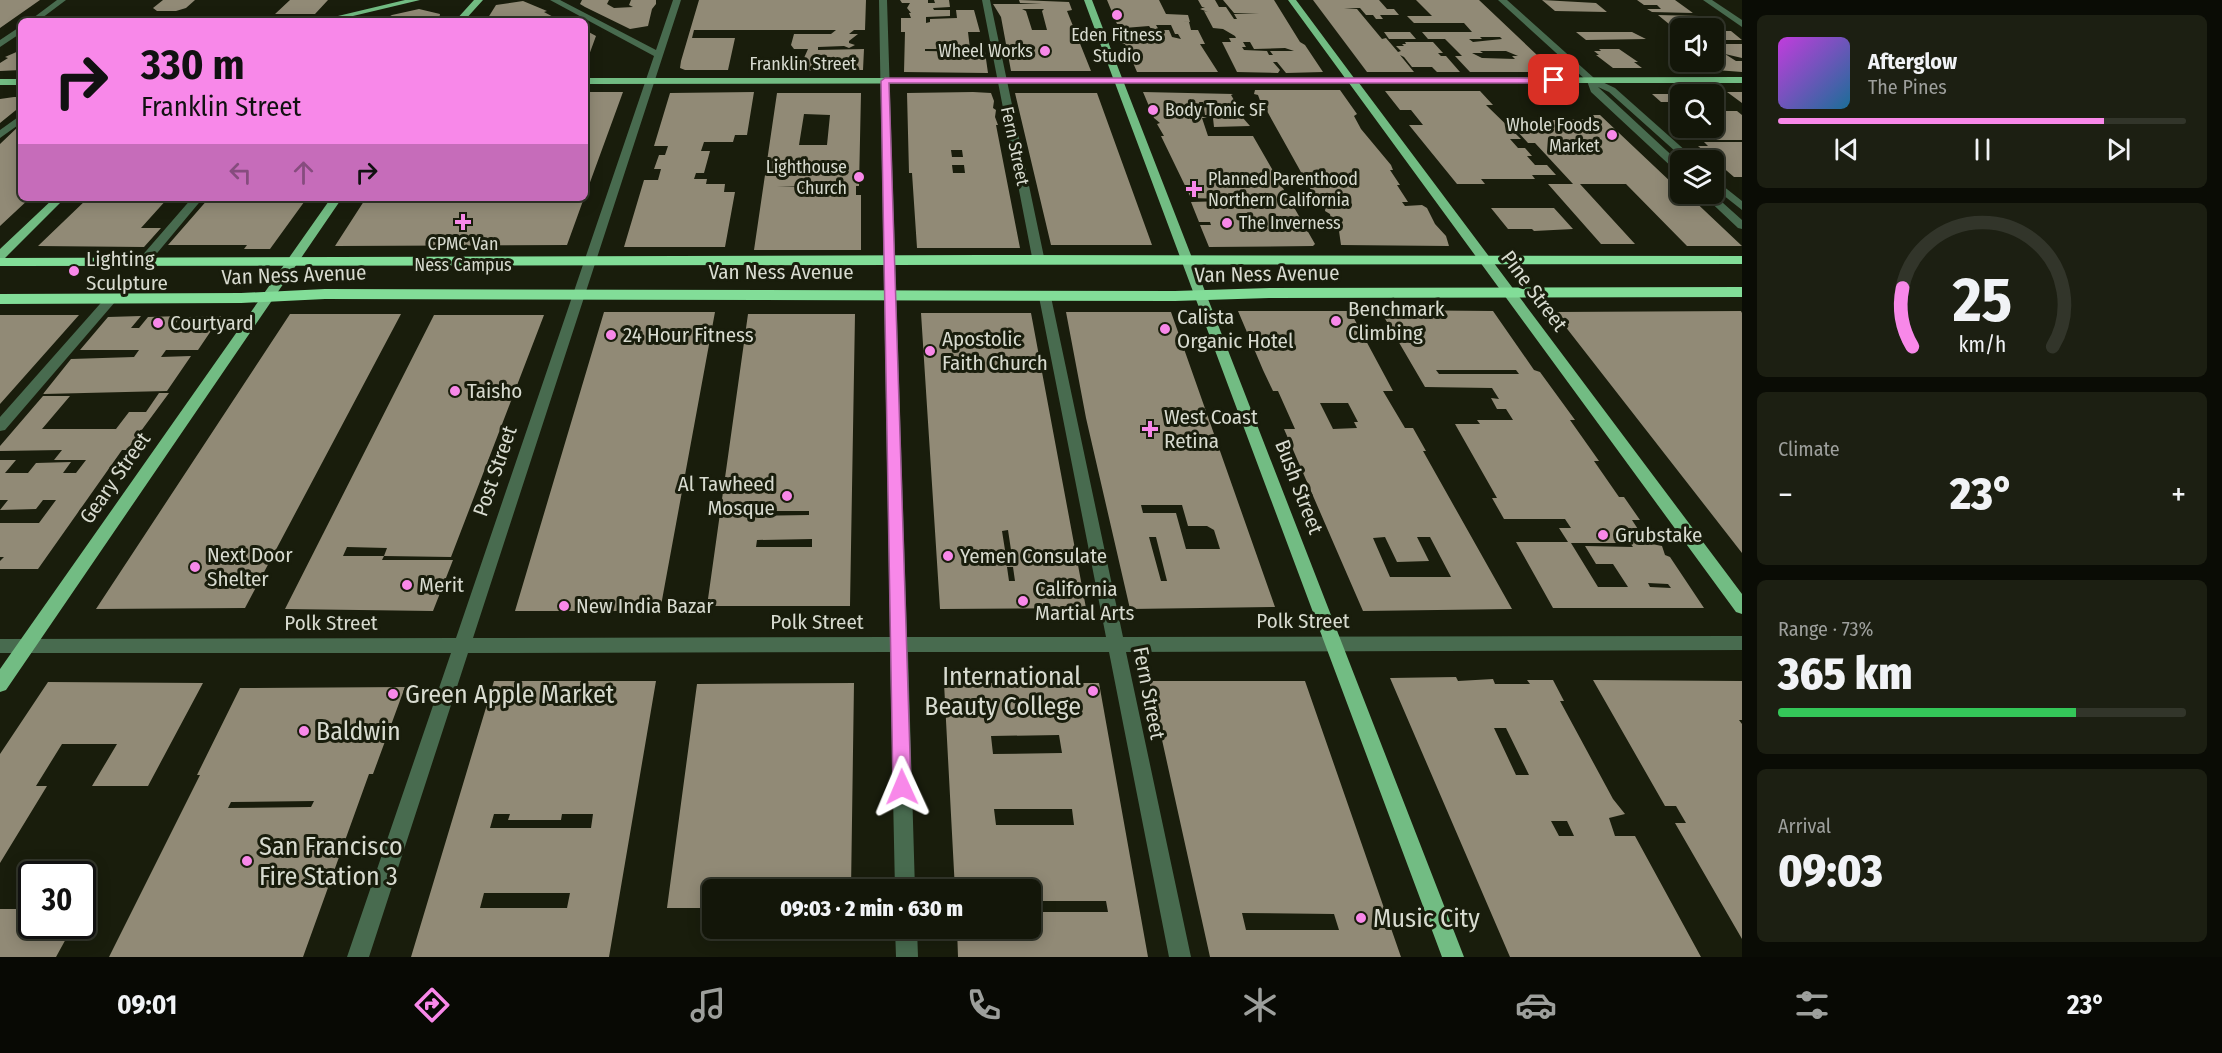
<!DOCTYPE html>
<html lang="en">
<head>
<meta charset="utf-8">
<style>
  body { margin:0; font-family:"Fira Sans Condensed",sans-serif; background:#1c1f12; color:#f1f3f6; height:100vh; display:flex; flex-direction:column; font-size:22px; white-space:nowrap }
  * { box-sizing:border-box; margin:0 }
  p { font-size:20px; color:#9d9f9c }
  .icon { flex:none; width:33px; height:33px; fill:none; stroke:currentColor; stroke-width:2; stroke-linecap:round; stroke-linejoin:round }
  .map { position:relative; flex:1; overflow:hidden }
  .sheet { display:flex; flex-direction:column; gap:15px; padding:15px; background:#0a0c05; width:480px }
  .sheet>* { flex:none }
  .banner { position:absolute; left:18px; top:18px; width:570px; height:183px; border-radius:9px; box-shadow:0 3px 15px #0003,0 0 0 2px #32352a; background:#f888e9; color:#111; overflow:hidden }
  .controls { position:absolute; left:1670px; top:18px; display:grid; gap:12px }
  .controls a { display:grid; place-items:center; width:54px; height:54px; border-radius:9px; background:#131609; box-shadow:0 3px 15px #0003,0 0 0 2px #32352a; font-size:30px }
  .speed { position:absolute; left:18px; top:861px; display:flex; gap:12px; font-size:30px; font-weight:700; text-align:center }
  .speed>* { display:grid; place-content:center; width:78px; height:78px; border-radius:50%; background:#131609; box-shadow:0 3px 15px #0003,0 0 0 2px #32352a; line-height:1 }
  .speed .limit { border:3px solid #111; border-radius:9px; background:#fff; color:#111 }
  .pin { position:absolute; display:grid; place-items:center; width:51px; height:51px; color:#fff; margin:-26px; border-radius:12px; box-shadow:0 3px 9px #0006 }
  .me { position:absolute; width:66px; margin:-33px; rotate:359deg; stroke-linejoin:round; filter:drop-shadow(0 0 4px #0008) }
  .turn { display:flex; align-items:center; gap:21px; height:126px; padding:0 24px; font-size:27px }
  .turn .icon { width:78px; height:78px; stroke-width:2.5 }
  .turn b { display:block; font-size:42px; line-height:51px }
  .lanes { display:flex; align-items:center; height:57px; padding:0 24px; background:#0003; justify-content:center; gap:30px; direction:ltr }
  .lanes .off { opacity:.35 }
  .big { font-size:45px; font-weight:800; line-height:1.1 }
  .sheet .tile { flex:1; display:flex; flex-direction:column; justify-content:center; gap:9px; min-width:0; padding:0 21px; border-radius:9px; background:#1c1f12 }
  .sheet .dial { align-items:center; gap:0 }
  .dial svg { height:156px; overflow:visible; fill:none; stroke:#32352a; stroke-width:7; stroke-linecap:round; text-anchor:middle }
  .dial text { fill:#f1f3f6; stroke:none }
  .song { display:flex; align-items:center; gap:18px }
  .cover { width:72px; height:72px; border-radius:9px; background:linear-gradient(135deg,hsl(290 70% 55%),hsl(200 70% 35%)) }
  .played { height:6px; border-radius:3px; background:linear-gradient(90deg,#f888e9 80%,#32352a 80%) }
  .keys { display:flex; justify-content:space-around; direction:ltr }
  .heat { display:flex; justify-content:space-between; align-items:center; font-size:33px; direction:ltr }
  .charge { height:9px; border-radius:4px; background:linear-gradient(90deg,#34c759 73%,#32352a 0) }
  .trip { position:absolute; left:702px; top:879px; width:339px; height:60px; border-radius:9px; background:#131609; box-shadow:0 3px 15px #0003,0 0 0 2px #32352a; font-weight:800; line-height:60px; text-align:center }
  .tab-bar { display:flex; height:96px; justify-content:space-around; align-items:center; background:#080904; color:#9d9f9c }
  .tab-bar .icon { width:42px; height:42px }
  .tab-bar .selected { color:#f888e9 }
  .tab-bar b { font-size:27px; color:#f1f3f6 }
  main { display:flex; flex:1; min-height:0 }
  .map>svg:first-child { display:block }
</style>
</head>
<body>
<main>
<div class="map">
<svg width="1742" height="957" viewBox="0 0 1742 957">
  <rect width="100%" height="100%" fill="#191d0c"/>
  <path fill="#918a76" fill-rule="evenodd" d="M0 0H40L0 28Z
    M163 0H195L186 8 176 11H157L153 8Z
    M290 0H328L315 14H275Z
    M582 0H609L607 4 614 8 633 7 629 5 631 0H656V4L652 9 648 26 630 29 585 7 580 4Z
    M699 0H866L865 30H854L849 34H858L849 41V43L855 45 849 48 844 46 818 47V50L864 49 863 70 771 71 773 58H804L808 49H794L791 45 794 34H831L836 30H694L692 38H735L728 70H685L680 68 681 61Z
    M900 0H928V3H935L934 0H949L950 7 933 8 934 10H950V16L926 17V23L930 22V19L957 18 956 10H974L980 32H968L970 49H925V51L985 52 988 73 904 72 905 32H901V18H911L909 13H911L907 8 910 3H902Z
    M1019 0 1069 2 1072 10 1067 11 1091 71H1011L1001 17 993 4H1042L1020 3ZM1022 9H1044L1042 11 1047 30H1032L1026 11Z
    M1107 0H1159L1166 14 1188 15 1190 22 1173 21 1189 22 1191 30H1198L1205 44H1200L1218 72H1137L1125 44H1122L1119 30H1152L1149 26 1124 28 1122 24H1117ZM1156 25H1171L1175 34H1178L1181 39 1172 37 1169 30H1159Z
    M1198 0H1215L1219 7H1226L1234 19H1237L1234 14H1259L1234 13 1223 0H1274L1300 42 1305 45 1323 72 1286 73 1277 62H1273L1280 70 1278 73 1237 72 1222 42H1231L1229 38H1236L1235 36 1223 29 1213 28 1204 11 1208 12 1200 9 1205 7H1202ZM1243 42H1250L1254 49 1285 48 1294 51H1270L1273 55H1269L1267 51 1244 50 1242 47H1246Z
    M1313 0H1379L1387 9H1394L1399 15H1380L1383 19H1376L1373 15H1366L1360 8H1344L1357 9 1382 39 1386 38 1398 52 1401 51 1396 46H1404L1402 44H1406L1405 42H1433L1443 53H1438L1441 56H1446L1460 72H1437L1432 67H1412L1404 57 1400 55 1414 72H1367Z
    M1416 0H1479L1555 72H1470L1455 56H1462L1445 39H1428L1422 32H1472L1464 23H1414L1407 16H1432ZM1480 37H1500L1502 39 1473 42 1469 39H1482ZM1480 51H1506L1518 56H1512L1515 59 1482 58 1472 53H1483Z
    M1542 0 1596 3 1607 12 1555 11Z
    M1637 0H1675L1693 13 1652 12 1647 9H1661L1657 5H1644Z
    M523 1 547 11 544 12 559 20 486 21 496 5Z
    M419 9 440 14 439 20 422 21 423 18 415 16 399 21H381L392 15Z
    M1658 15 1699 16 1709 26 1669 24Z
    M155 16H225L218 21H149Z
    M585 30 596 36 585 66Z
    M1713 31H1731L1742 40H1713Z
    M1384 32H1410L1416 39H1389Z
    M1576 32H1632L1646 39 1586 40Z
    M1713 44H1742V58L1725 54 1736 61H1742V72L1703 69 1692 62 1718 64 1713 57Z
    M1599 49H1619L1638 62H1634L1642 68H1613L1596 55H1599L1594 51H1601Z
    M21 50V70L0 71V63L8 58 5 57Z
    M1255 90H1340L1357 114 1354 116 1361 129 1391 165 1393 170H1390L1400 185H1397L1408 202H1402L1405 206 1422 205 1427 208 1435 224 1446 236 1449 246 1341 245 1339 231 1336 224 1332 223 1330 214 1325 211 1326 205 1316 199 1267 111 1262 106 1258 95 1254 94Z
    M1385 91H1480L1493 105H1486L1521 139H1510L1518 148H1525L1532 156H1527L1535 165H1547L1556 175H1532L1535 179H1481L1485 184H1457L1409 125H1423L1411 110H1400Z
    M585 92H623L585 196Z
    M754 92 747 135H735L733 142H704L701 151H710L704 173H696L694 179H707L706 184H725L724 192H735L725 247H624L644 180H658L661 169H654L659 155H665L668 146H654L670 93Z
    M973 92 991 93 994 101 993 108 996 110 995 117 998 125H996L1020 248H917L912 173H909L907 93ZM951 150H962L963 157H952ZM952 165H964L965 173H953Z
    M1143 92 1233 94 1231 95 1240 110 1239 113 1205 115 1203 102H1199L1202 109H1197L1200 116 1207 118H1202L1208 136H1253L1315 244 1313 246 1209 247 1200 225H1211L1210 222H1199L1191 202 1260 200 1191 198 1161 136H1164L1157 124 1160 123 1154 118Z
    M1727 92H1742V103Z
    M777 93H861L859 186H856V195H861V250H754ZM804 114 830 115 827 145H799ZM777 186H844L840 188Z
    M1015 93H1097L1152 245H1051Z
    M1652 94H1680V109L1672 102H1661Z
    M14 97H21V106L0 123V99Z
    M1713 101 1725 111H1737L1742 115V140H1717L1707 131H1695L1691 128H1713Z
    M1592 115H1600L1673 184 1680 187V194H1687L1742 246H1687L1626 184H1580L1635 244H1601L1548 184H1573L1535 143H1528L1508 121 1596 119Z
    M1213 118H1243L1250 126 1214 127Z
    M21 124V198H30L0 226V144Z
    M1704 142H1742V177H1734L1698 146H1708Z
    M88 198H168L141 228H161L144 247 38 246Z
    M209 198H307L270 249H244L247 245H168Z
    M366 198H584L567 245 335 246Z
    M1491 208H1554L1573 229 1534 231 1532 229H1508Z
    M1380 310 1493 311 1534 370 1540 372 1575 420H1570L1599 461H1594L1619 497H1624L1640 520H1632L1647 543 1662 546 1665 555 1670 557 1704 608H1553L1516 542H1568L1559 528H1571L1565 519H1504L1492 498H1497L1455 424H1480L1477 420H1513L1506 409H1497L1491 398 1499 399 1492 388 1425 387ZM1436 370H1516L1519 374H1439ZM1571 543H1630L1633 547 1585 546 1596 564H1613L1628 587H1598ZM1648 583 1668 584 1671 588 1650 587Z
    M1238 311H1350L1393 391H1383L1405 428H1413L1426 451H1423L1512 609 1363 611 1284 429H1295L1278 391H1273L1263 370ZM1320 403H1348L1358 422H1354L1357 428 1333 429ZM1385 537 1397 562 1429 561 1417 537H1430L1451 577H1390L1373 538Z
    M1741 311 1742 313V553L1554 312Z
    M604 312H715L660 611H515Z
    M1066 312H1171L1275 607 1130 609 1086 418ZM1141 505H1182L1188 526H1207L1214 530 1220 549H1186L1176 513H1143ZM1149 537H1156L1167 581H1161Z
    M921 313H1031L1086 608 940 609ZM1008 530 1011 550H1005L1002 531ZM1007 567H1013L1015 581H1009Z
    M290 314H401L245 608 96 609Z
    M748 314H855L850 606H707ZM751 511H809V515L751 516ZM812 539V547H756L757 540Z
    M0 315H79L0 404Z
    M434 315H544L451 557 384 556 382 560H453L433 611 285 609ZM347 547 387 548 384 556H343Z
    M141 316 131 328H139L148 317 181 316 173 327H181L189 317 221 316 198 350H166L161 357 191 356 167 391 43 394 71 359 134 357 139 350H80L108 317Z
    M159 393H169L127 450H122L38 569H0V561L4 557H0V523H39L56 500H43L36 509 0 510 8 500H0V460H16L5 473H28L36 463 71 462 63 473H76L86 460H54L62 450 0 451V446L43 396H70L42 429H116L129 412H146Z
    M1456 677 1458 681 1493 679 1495 684H1530L1527 680H1553L1564 701H1560L1613 799 1625 814 1609 818 1615 836H1635L1701 957H1510L1390 678ZM1494 728H1506L1529 775H1516ZM1551 821H1567L1574 836H1559Z
    M1593 680 1742 681V720H1739L1742 724V939L1675 823H1686L1676 806H1665Z
    M494 681H656L609 957H411ZM494 814H510L508 820H561L562 814H593L591 828H490ZM484 893H570L567 908H480Z
    M1149 681H1305L1401 957H1210ZM1242 913 1334 914 1339 930H1246Z
    M48 682 203 683 148 786H92L117 744H62L36 786H47L0 863V754Z
    M854 683 851 890H712V908H667L697 684Z
    M944 683H1099L1148 957H958L957 928H1030V912H1108L1106 901H1030V890H955ZM1059 735 1062 753 993 754 991 736ZM994 809H1072L1074 825H996Z
    M405 687 373 774H369L303 957H109L200 775H197L240 688ZM314 801 311 807 228 808 231 802Z
    M0 909H32V926H73L56 957H0Z"/>
  <g fill="none" stroke-linecap="round" stroke-linejoin="round">
    <path fill="#486b4f" fill-rule="evenodd" d="M57 0H66L38 21H29Z
      M550 0H560L656 50 673 0H681L473 638 890 637 879 0H887L907 637H1106L1039 297 1045 293 1051 297 1123 637 1742 636V650L1126 652 1191 957H1169L1109 652H908L915 890H895L890 652 468 653 369 957H347L451 653H0V639L456 638 654 56Z
      M982 0H990L1044 257 1038 261 1032 257Z
      M1498 0H1507L1594 78 1615 88 1696 160H1685L1609 92 1598 87 1680 163V172L1676 171 1591 92 1587 81Z
      M1703 0H1712L1742 20V27Z
      M21 26V33L0 47V40Z
      M21 115V123L0 138V130Z
      M1713 178 1742 201V210L1713 187Z
      M1702 194H1713L1742 220V229L1738 228Z
      M192 198H203L148 264H140V258Z
      M111 295 115 296V302L5 430 0 431V417L107 296Z
      M895 928H917L918 957H896Z"/>
    <path fill="#72bc83" fill-rule="evenodd" d="M405 0H420L332 21H317Z
      M474 0H483L464 21H455Z
      M1084 0H1092L1122 78H1345L1288 0H1296L1354 78 1742 77V83H1359L1742 594V614L1736 612 1349 83H1124L1464 957H1442L1115 83 585 84V78H1113Z
      M0 79H21V85H0Z
      M54 198H65L4 259 0 260V249Z
      M331 198H342L6 690 0 692V669Z"/>
    <path fill="#82dd98" fill-rule="evenodd" d="M982 255 1742 256V264L0 266V258Z
      M1742 287V297L1269 298 1175 301 325 299 241 303 0 304V294L241 293 325 289 1175 291 1269 288Z"/>
  </g>
  <path fill="#f888e9" stroke="#a15897" stroke-width="1.5" d="M885 78H1554L1558 80 1554 83H889L911 787 908 793 902 795 896 793 893 787 881 81Z"/>
  <g fill="#f888e9" stroke="#191d0c" stroke-width="2">
    <circle cx="1117" cy="15" r="6"/>
    <circle cx="1045" cy="51" r="6"/>
    <circle cx="1153" cy="110" r="6"/>
    <circle cx="1612" cy="135" r="6"/>
    <circle cx="859" cy="177" r="6"/>
    <path d="M1191 180h6v6h6v6h-6v6h-6v-6h-6v-6h6z"/>
    <path d="M460 213h6v6h6v6h-6v6h-6v-6h-6v-6h6z"/>
    <circle cx="1227" cy="223" r="6"/>
    <circle cx="74" cy="271" r="6"/>
    <circle cx="1336" cy="321" r="6"/>
    <circle cx="158" cy="323" r="6"/>
    <circle cx="1165" cy="329" r="6"/>
    <circle cx="611" cy="335" r="6"/>
    <circle cx="930" cy="351" r="6"/>
    <circle cx="455" cy="391" r="6"/>
    <path d="M1147 420h6v6h6v6h-6v6h-6v-6h-6v-6h6z"/>
    <circle cx="787" cy="496" r="6"/>
    <circle cx="1603" cy="535" r="6"/>
    <circle cx="948" cy="556" r="6"/>
    <circle cx="195" cy="567" r="6"/>
    <circle cx="407" cy="585" r="6"/>
    <circle cx="1023" cy="601" r="6"/>
    <circle cx="564" cy="606" r="6"/>
    <circle cx="1093" cy="691" r="6"/>
    <circle cx="393" cy="694" r="6"/>
    <circle cx="304" cy="731" r="6"/>
    <circle cx="247" cy="861" r="6"/>
    <circle cx="1361" cy="918" r="6"/>
  </g>
  <g text-anchor="middle" stroke-width="6" stroke-linejoin="round" paint-order="stroke">
    <g font-size="18" fill="#d8dbd0" stroke="#191d0c" text-anchor="end">
      <text x="1117" y="41" text-anchor="middle">Eden Fitness<tspan x="1117" dy="21">Studio</tspan></text>
      <text x="1033" y="57">Wheel Works</text>
      <text x="1165" y="116" text-anchor="start">Body Tonic SF</text>
      <text x="1600" y="131">Whole Foods<tspan x="1600" dy="21">Market</tspan></text>
      <text x="847" y="173">Lighthouse<tspan x="847" dy="21">Church</tspan></text>
      <text x="1208" y="185" text-anchor="start">Planned Parenthood<tspan x="1208" dy="21">Northern California</tspan></text>
      <text x="1239" y="229" text-anchor="start">The Inverness</text>
      <text x="463" y="250" text-anchor="middle">CPMC Van<tspan x="463" dy="21">Ness Campus</tspan></text>
    </g>
    <g font-size="18" fill="#d8dbd0" stroke="#191d0c">
      <text x="803" y="70">Franklin Street</text>
      <text transform="translate(1015 146) rotate(78)" y="6">Fern Street</text>
    </g>
    <g font-size="21" fill="#d8dbd0" stroke="#191d0c" text-anchor="start">
      <text x="86" y="266">Lighting<tspan x="86" dy="24">Sculpture</tspan></text>
      <text x="1348" y="316">Benchmark<tspan x="1348" dy="24">Climbing</tspan></text>
      <text x="1177" y="324">Calista<tspan x="1177" dy="24">Organic Hotel</tspan></text>
      <text x="170" y="330">Courtyard</text>
      <text x="623" y="342">24 Hour Fitness</text>
      <text x="942" y="346">Apostolic<tspan x="942" dy="24">Faith Church</tspan></text>
      <text x="467" y="398">Taisho</text>
      <text x="1164" y="424">West Coast<tspan x="1164" dy="24">Retina</tspan></text>
      <text x="775" y="491" text-anchor="end">Al Tawheed<tspan x="775" dy="24">Mosque</tspan></text>
      <text x="1615" y="542">Grubstake</text>
      <text x="207" y="562">Next Door<tspan x="207" dy="24">Shelter</tspan></text>
      <text x="960" y="563">Yemen Consulate</text>
      <text x="419" y="592">Merit</text>
      <text x="1035" y="596">California<tspan x="1035" dy="24">Martial Arts</tspan></text>
      <text x="576" y="613">New India Bazar</text>
    </g>
    <g font-size="21" fill="#d8dbd0" stroke="#191d0c">
      <text x="781" y="279">Van Ness Avenue</text>
      <text transform="translate(1267 274) rotate(-1)" y="7">Van Ness Avenue</text>
      <text transform="translate(294 275) rotate(-2)" y="7">Van Ness Avenue</text>
      <text transform="translate(1534 291) rotate(53)" y="7">Pine Street</text>
      <text transform="translate(495 471) rotate(-71)" y="7">Post Street</text>
      <text transform="translate(115 478) rotate(-55)" y="7">Geary Street</text>
      <text transform="translate(1299 487) rotate(69)" y="7">Bush Street</text>
      <text x="1303" y="628">Polk Street</text>
      <text x="817" y="629">Polk Street</text>
      <text x="331" y="630">Polk Street</text>
      <text transform="translate(1149 693) rotate(79)" y="7">Fern Street</text>
    </g>
    <g font-size="26" fill="#d8dbd0" stroke="#191d0c" text-anchor="start">
      <text x="1081" y="685" text-anchor="end">International<tspan x="1081" dy="30">Beauty College</tspan></text>
      <text x="405" y="703">Green Apple Market</text>
      <text x="316" y="740">Baldwin</text>
      <text x="259" y="855">San Francisco<tspan x="259" dy="30">Fire Station 3</tspan></text>
      <text x="1373" y="927">Music City</text>
    </g>
  </g>
</svg>
<div class="controls">
<a><svg class="icon" aria-label="sound" viewBox="0 0 24 24"><path d="M4 9h4l5-4v14l-5-4H4zM17 9q2 3 0 6"/></svg></a>
<a><svg class="icon" aria-label="search" viewBox="0 0 24 24"><circle cx="10" cy="10" r="6"/><path d="M15 15l6 6"/></svg></a>
<a><svg class="icon" aria-label="layers" viewBox="0 0 24 24"><path d="M12 4l9 5-9 5-9-5zM3 14l9 5 9-5"/></svg></a>
</div>
<div class="speed"><div class="limit">30</div></div>
<div class="pin" style="left:1554px;top:80px;background:#d93025"><svg class="icon" aria-label="arrive" viewBox="0 0 24 24"><path d="M6 21V4h12l-3 4 3 4H6"/></svg></div>
<svg class="me" style="left:902px;top:787px" viewBox="-20 -20 40 40"><path d="M0-17L14 15 0 8-14 15z" fill="#f888e9" stroke="#fff" stroke-width="4"/></svg>
<div class="trip">09:03 · 2 min · 630 m</div>
<div class="banner">
<div class="turn"><svg class="icon" aria-label="right" viewBox="0 0 24 24"><path d="M7 20v-9h11M14 6l5 5-5 5"/></svg><div><b>330 m</b>Franklin Street</div></div>
<div class="lanes"><svg class="icon off" aria-label="left" viewBox="0 0 24 24"><path d="M17 20v-9H6M10 6l-5 5 5 5"/></svg><svg class="icon off" aria-label="ahead" viewBox="0 0 24 24"><path d="M12 20V5M6 11l6-6 6 6"/></svg><svg class="icon" aria-label="right" viewBox="0 0 24 24"><path d="M7 20v-9h11M14 6l5 5-5 5"/></svg></div>
</div>
</div>
<section class="sheet">
<div class="tile">
<div class="song"><i class="cover"></i><div><b>Afterglow</b><p>The Pines</p></div></div>
<div class="played"></div>
<div class="keys"><svg class="icon" aria-label="previous" viewBox="0 0 24 24"><path d="M18 5L8 12l10 7zM5 5v14"/></svg><svg class="icon" aria-label="pause" viewBox="0 0 24 24"><path d="M8 5v14M16 5v14"/></svg><svg class="icon" aria-label="next" viewBox="0 0 24 24"><path d="M6 5l10 7-10 7zM19 5v14"/></svg></div>
</div>
<div class="tile dial"><svg viewBox="0 0 100 80">
<path d="M14 69A42 42 0 1 1 86 69"/>
<path d="M14 69A42 42 0 0 1 9 39" stroke="#f888e9"/>
<text x="50" y="56" font-size="32" font-weight="700">25</text>
<text x="50" y="72" font-size="11">km/h</text>
</svg></div>
<div class="tile"><p>Climate</p>
<div class="heat"><a>−</a><b class="big">23°</b><a>+</a></div>
</div>
<div class="tile"><p>Range · 73%</p><b class="big">365 km</b><div class="charge"></div></div>
<div class="tile"><p>Arrival</p><b class="big">09:03</b></div>
</section>
</main>
<nav class="tab-bar">
<b>09:01</b>
<svg class="icon selected" aria-label="directions" viewBox="0 0 24 24"><path d="M12 3l9 9-9 9-9-9zM9 14v-3h6M13 9l2 2-2 2"/></svg>
<svg class="icon" aria-label="music" viewBox="0 0 24 24"><path d="M9 18V5l10-2v13"/><circle cx="6" cy="18" r="3"/><circle cx="16" cy="16" r="3"/></svg>
<svg class="icon" aria-label="phone" viewBox="0 0 24 24"><path d="M5 4h4l2 5-3 2q2 4 5 5l2-3 5 2v4C11 20 4 13 5 4z"/></svg>
<svg class="icon" aria-label="climate" viewBox="0 0 24 24"><path d="M12 3v18M4 7l16 10M4 17L20 7"/></svg>
<svg class="icon" aria-label="car" viewBox="0 0 24 24"><path d="M5 17H2v-5l4-1 3-4h7l3 4 3 1v5h-3M9 17h6M6 11h13"/><circle cx="7" cy="17" r="2"/><circle cx="17" cy="17" r="2"/></svg>
<svg class="icon" aria-label="filters" viewBox="0 0 24 24"><path d="M4 7h16M4 17h16"/><circle cx="9" cy="7" r="2"/><circle cx="15" cy="17" r="2"/></svg>
<b>23°</b>
</nav>
</body>
</html>
